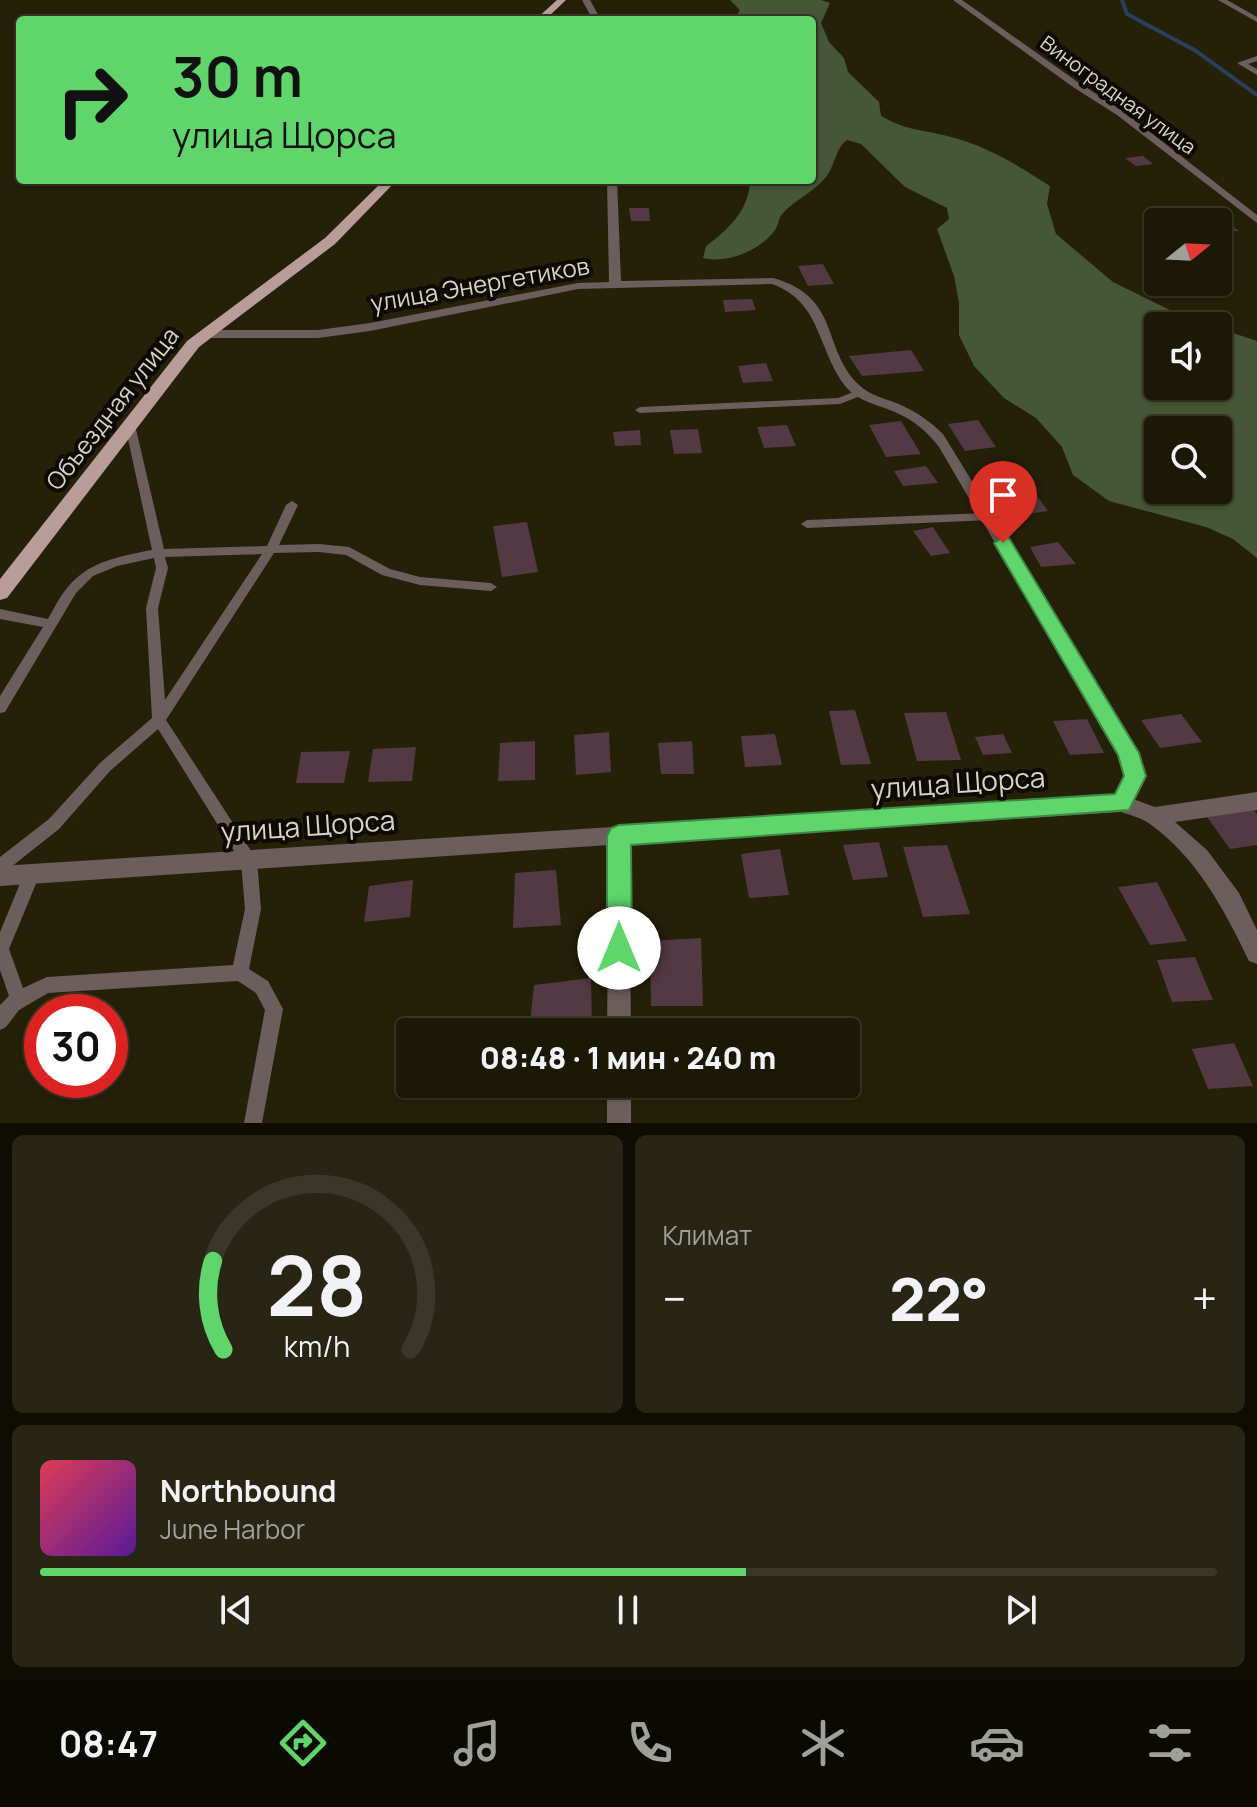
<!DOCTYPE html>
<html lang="ru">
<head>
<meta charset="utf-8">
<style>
  body { margin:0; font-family:Manrope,sans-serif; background:#292514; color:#f1f3f6; height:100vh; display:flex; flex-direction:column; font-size:30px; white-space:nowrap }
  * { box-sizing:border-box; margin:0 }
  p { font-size:26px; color:#a0a09b }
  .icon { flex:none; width:44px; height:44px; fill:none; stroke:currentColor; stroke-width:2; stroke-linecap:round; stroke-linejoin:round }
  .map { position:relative; height:1123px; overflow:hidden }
  .side { display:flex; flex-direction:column; gap:12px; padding:12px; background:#0f0d03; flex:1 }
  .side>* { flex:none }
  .guide { position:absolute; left:16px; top:16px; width:800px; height:168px; border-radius:8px; box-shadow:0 2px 6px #0004,0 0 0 2px #3a3728; background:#5fd56b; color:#111; overflow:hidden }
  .needle { width:52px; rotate:72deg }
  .controls { position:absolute; left:1144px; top:208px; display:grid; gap:16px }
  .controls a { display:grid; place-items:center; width:88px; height:88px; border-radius:8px; background:#1c1806; box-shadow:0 2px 6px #0004,0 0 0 2px #3a3728; font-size:40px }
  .speed { position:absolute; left:24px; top:994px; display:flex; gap:16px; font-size:40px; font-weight:700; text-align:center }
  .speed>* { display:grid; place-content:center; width:104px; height:104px; border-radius:50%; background:#1c1806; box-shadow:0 2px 6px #0004,0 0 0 2px #3a3728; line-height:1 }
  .speed .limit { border:12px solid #d22; background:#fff; color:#111 }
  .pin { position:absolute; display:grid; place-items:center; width:68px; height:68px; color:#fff; margin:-82px -34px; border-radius:50% 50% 50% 0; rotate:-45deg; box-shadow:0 0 8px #0007 }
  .pin .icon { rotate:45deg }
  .me { position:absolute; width:88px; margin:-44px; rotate:0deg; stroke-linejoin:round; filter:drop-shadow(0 0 6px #0008) }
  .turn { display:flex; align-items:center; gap:28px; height:168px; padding:0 24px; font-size:36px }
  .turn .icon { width:104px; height:104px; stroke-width:2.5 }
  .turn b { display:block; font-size:56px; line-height:68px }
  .big { font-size:60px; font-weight:800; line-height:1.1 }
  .side .card { flex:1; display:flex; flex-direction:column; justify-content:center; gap:12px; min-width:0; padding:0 28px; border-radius:12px; background:#292514 }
  .side .dial { align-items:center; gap:0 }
  .dial svg { height:208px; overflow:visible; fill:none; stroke:#3a3728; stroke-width:7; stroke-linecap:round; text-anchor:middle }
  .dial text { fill:#f1f3f6; stroke:none }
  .song { display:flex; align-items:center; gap:24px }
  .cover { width:96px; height:96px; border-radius:12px; background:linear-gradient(135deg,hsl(350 70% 55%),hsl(270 70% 35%)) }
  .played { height:8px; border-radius:4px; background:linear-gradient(90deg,#5fd56b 60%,#3a3728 60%) }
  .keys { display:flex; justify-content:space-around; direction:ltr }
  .heat { display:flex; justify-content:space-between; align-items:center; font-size:44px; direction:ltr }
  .side .tiles { flex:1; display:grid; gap:12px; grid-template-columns:1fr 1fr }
  .card:last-child { grid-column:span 2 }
  .trip { position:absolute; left:396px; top:1018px; width:464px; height:80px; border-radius:8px; background:#1c1806; box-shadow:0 2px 6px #0004,0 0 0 2px #3a3728; font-weight:800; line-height:80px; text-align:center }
  .dock { display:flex; height:128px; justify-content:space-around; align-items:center; background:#0b0a02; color:#a0a09b }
  .dock .icon { width:56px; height:56px }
  .dock .current { color:#5fd56b }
  .dock b { font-size:36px; color:#f1f3f6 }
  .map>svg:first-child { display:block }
</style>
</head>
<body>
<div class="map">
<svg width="1257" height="1123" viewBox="0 0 1257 1123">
  <rect width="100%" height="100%" fill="#252008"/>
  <path fill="#455736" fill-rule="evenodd" d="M730 0H821L830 3 821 23 829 42 844 58 848 72 879 102 881 116C908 131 919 129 947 136 986 145 1017 165 1050 186L1047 204 1056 234 1113 282 1180 315 1213 326H1158V386H1218V328L1257 341V558L1233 539 1206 527 1109 501 1073 475 1062 447 1036 418 1004 398 974 366 959 335V303L954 276 937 229 949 219 947 208 905 187 861 144 847 140C836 147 835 166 826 177 814 192 796 199 783 213 778 218 779 225 775 230 760 251 727 264 703 258L706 246C728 230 750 209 750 180H812V20H734L740 10ZM1158 430H1218V490H1158Z"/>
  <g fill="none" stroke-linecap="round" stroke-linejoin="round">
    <path stroke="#2a3f5c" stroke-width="4" d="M1122 0 1127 14 1196 51 1257 95"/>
  </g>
  <path fill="#533943" d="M1184 141 1198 150 1182 152 1169 142Z
    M1143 156 1153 164 1136 166 1125 158Z
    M629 208H649L650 221H631Z
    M1218 221H1225L1239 231 1225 232 1218 228Z
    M823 264 834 284 808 286 798 266Z
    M752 299 756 310 725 312 723 300Z
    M911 350 924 371 862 376 849 356Z
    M766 363 773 381 743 383 738 366Z
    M978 420 996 447 965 451 948 424Z
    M901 421 921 454 886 457 869 425Z
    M787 425 796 446 764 448 757 427Z
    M698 429 702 453 674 454 670 430Z
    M640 430 641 445 615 446 613 432Z
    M926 466 938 483 903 486 894 471Z
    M1022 475 1048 511 1008 517 985 480Z
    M527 522 538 572 502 577 493 526Z
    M933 527 950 553 931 556 913 531Z
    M1058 542 1076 564 1041 567 1030 547Z
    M855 710 871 764 841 765 829 711Z
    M946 712 961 760 917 761 904 713Z
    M1181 714 1202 742 1160 748 1141 720Z
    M1087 719 1104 753 1070 755 1053 721Z
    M609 732 611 772 576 775 574 735Z
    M775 734 782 765 745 767 741 736Z
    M1003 734 1012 753 983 755 975 737Z
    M535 741V780L498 781 500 743Z
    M692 741 694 774H661L658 743Z
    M416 747 412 781 368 782 373 749Z
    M350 751 344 783H296L301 752Z
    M1254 810 1257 814V845L1230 849 1207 817Z
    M879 842 888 877 853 880 843 845Z
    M947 845 970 914 923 917 903 847Z
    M780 849 789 895 749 898 741 854Z
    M556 870 561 925 513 928 515 873Z
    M413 880 410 917 364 922 369 886Z
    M1157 882 1187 941 1150 945 1118 887Z
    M701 938 703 1006H651L650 941Z
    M1195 957 1213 1000 1172 1002 1157 960Z
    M591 978 592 1029 529 1032 534 985Z
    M1234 1043 1253 1086 1208 1089 1192 1049Z"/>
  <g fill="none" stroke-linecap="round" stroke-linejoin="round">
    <path fill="#6c5e5d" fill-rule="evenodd" d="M861 389 865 390V394L840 404 640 413 635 410 640 407 838 398Z
      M130 422 135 425 164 549 267 546 286 505 292 501 298 505 279 545 319 544 349 547 390 569 420 577 491 583 497 587 491 591 420 585 382 575 346 555 319 552 274 553 166 720 257 860 261 909 249 969 268 981 283 1009 262 1123H244L265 1010 256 993 238 981 48 993 19 1010 6 1027 0 1030V1005L9 996 0 970V932L26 869 32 867 38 869 40 874 9 949 23 988 47 977 233 965 245 909 241 862 158 729 110 771 59 829 6 871 0 873V857L49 819 100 763 152 718 146 608 156 568 154 558 117 566 93 576 76 593 5 712 0 713V696L43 627 0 619V609L48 619C54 608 60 596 68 587 89 561 121 556 152 550L125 425ZM262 554 165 700 158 608 168 568 165 557Z
      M987 513 993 517 991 520 807 528 801 524 807 520Z"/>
    <path fill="#6c5e5d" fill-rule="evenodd" d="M582 0H590L601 20H593Z
      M953 0H962L1079 83 1123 111 1257 215V223L1117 115 1073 87Z
      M1218 0H1227L1257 17V22Z
      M1257 56V61L1248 64 1257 69V75L1237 63Z
      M607 180H617L621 281 773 278C841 297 821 347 858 384 869 396 889 399 903 406 918 413 931 422 943 434L1135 747 1145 776 1133 799 1155 807 1257 792V810L1175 822 1207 850 1239 893 1257 930V964L1249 961C1224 909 1197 858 1150 824 1142 818 1130 815 1121 812L629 844 631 1032H607L609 845 0 886V866L1115 795 1125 776 1119 755 939 447C927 431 913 420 895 412 879 405 857 401 846 387 817 350 822 302 772 284L578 289 370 331 318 338H204L198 334 204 330H318L370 323 578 283 609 282Z
      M607 1084H631V1123H607Z"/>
    <path fill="#b89c9a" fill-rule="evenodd" d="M557 0H566L545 20H535Z
      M384 180H397L335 244 199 347 7 598 0 600V579L187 341 325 238Z"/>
  </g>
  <path fill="#5fd56b" stroke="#3e8a46" stroke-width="2" d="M1003 537 1009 538 1139 753 1146 776 1129 810 631 845 632 948 628 956 619 960 610 956 607 948V836L611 828 619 825 1115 794 1124 776 1118 755 994 543Z"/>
  <g text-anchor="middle" stroke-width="8" stroke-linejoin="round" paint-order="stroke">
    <g font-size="20" fill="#d6d3c5" stroke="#0c0a03">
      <text transform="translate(1118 95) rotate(36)" y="7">Виноградная улица</text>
    </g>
    <g font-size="24" fill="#d6d3c5" stroke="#0c0a03">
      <text transform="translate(480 285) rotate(-10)" y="8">улица Энергетиков</text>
      <text transform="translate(113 409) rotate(-52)" y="8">Объездная улица</text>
    </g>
    <g font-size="28" fill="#d6d3c5" stroke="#0c0a03">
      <text transform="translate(958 783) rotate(-4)" y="10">улица Щорса</text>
      <text transform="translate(308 826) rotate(-4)" y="10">улица Щорса</text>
    </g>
  </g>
</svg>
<div class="controls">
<a><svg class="needle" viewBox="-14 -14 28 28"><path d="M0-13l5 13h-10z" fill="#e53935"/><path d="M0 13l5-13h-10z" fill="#a0a09b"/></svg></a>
<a><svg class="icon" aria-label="sound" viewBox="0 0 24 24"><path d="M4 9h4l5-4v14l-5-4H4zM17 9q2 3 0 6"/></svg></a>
<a><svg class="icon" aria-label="search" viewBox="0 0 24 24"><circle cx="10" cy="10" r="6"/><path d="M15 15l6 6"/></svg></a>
</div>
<div class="speed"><div class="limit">30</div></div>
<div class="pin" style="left:1003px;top:543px;background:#d93025"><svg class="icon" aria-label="arrive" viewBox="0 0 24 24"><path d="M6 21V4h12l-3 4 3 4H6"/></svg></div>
<svg class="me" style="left:619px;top:948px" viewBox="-20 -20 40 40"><circle r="19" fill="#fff"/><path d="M0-13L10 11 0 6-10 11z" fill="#5fd56b"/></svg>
<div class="trip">08:48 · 1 мин · 240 m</div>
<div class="guide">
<div class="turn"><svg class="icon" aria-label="right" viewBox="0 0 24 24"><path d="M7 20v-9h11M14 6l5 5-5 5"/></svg><div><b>30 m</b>улица Щорса</div></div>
</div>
</div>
<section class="side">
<div class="tiles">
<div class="card dial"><svg viewBox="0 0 100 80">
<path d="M14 69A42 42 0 1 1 86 69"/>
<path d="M14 69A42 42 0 0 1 10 35" stroke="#5fd56b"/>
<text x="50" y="56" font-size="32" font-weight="700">28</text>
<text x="50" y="72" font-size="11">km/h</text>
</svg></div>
<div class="card"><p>Климат</p>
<div class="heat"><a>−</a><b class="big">22°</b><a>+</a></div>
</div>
<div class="card">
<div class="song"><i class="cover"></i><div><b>Northbound</b><p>June Harbor</p></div></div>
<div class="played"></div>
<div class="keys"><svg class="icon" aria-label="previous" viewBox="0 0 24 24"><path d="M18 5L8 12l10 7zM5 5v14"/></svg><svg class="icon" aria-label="pause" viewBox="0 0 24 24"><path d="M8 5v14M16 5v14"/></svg><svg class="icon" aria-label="next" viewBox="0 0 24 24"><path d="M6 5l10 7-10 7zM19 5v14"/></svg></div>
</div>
</div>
</section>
<nav class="dock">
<b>08:47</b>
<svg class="icon current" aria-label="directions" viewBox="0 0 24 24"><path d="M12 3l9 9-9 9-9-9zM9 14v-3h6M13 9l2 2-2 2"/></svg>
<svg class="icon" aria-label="music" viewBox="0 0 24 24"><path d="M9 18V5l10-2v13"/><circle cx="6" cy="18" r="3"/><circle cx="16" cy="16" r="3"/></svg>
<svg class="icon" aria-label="phone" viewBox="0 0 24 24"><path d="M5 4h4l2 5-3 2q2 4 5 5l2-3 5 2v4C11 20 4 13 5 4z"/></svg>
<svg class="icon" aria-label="climate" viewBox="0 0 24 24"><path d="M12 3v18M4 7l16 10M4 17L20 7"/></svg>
<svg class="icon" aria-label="car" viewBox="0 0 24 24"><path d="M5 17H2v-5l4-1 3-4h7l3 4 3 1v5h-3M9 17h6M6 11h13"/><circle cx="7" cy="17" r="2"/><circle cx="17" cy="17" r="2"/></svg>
<svg class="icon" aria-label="filters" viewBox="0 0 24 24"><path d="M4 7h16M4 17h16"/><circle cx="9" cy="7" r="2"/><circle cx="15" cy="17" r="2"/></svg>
</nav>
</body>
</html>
